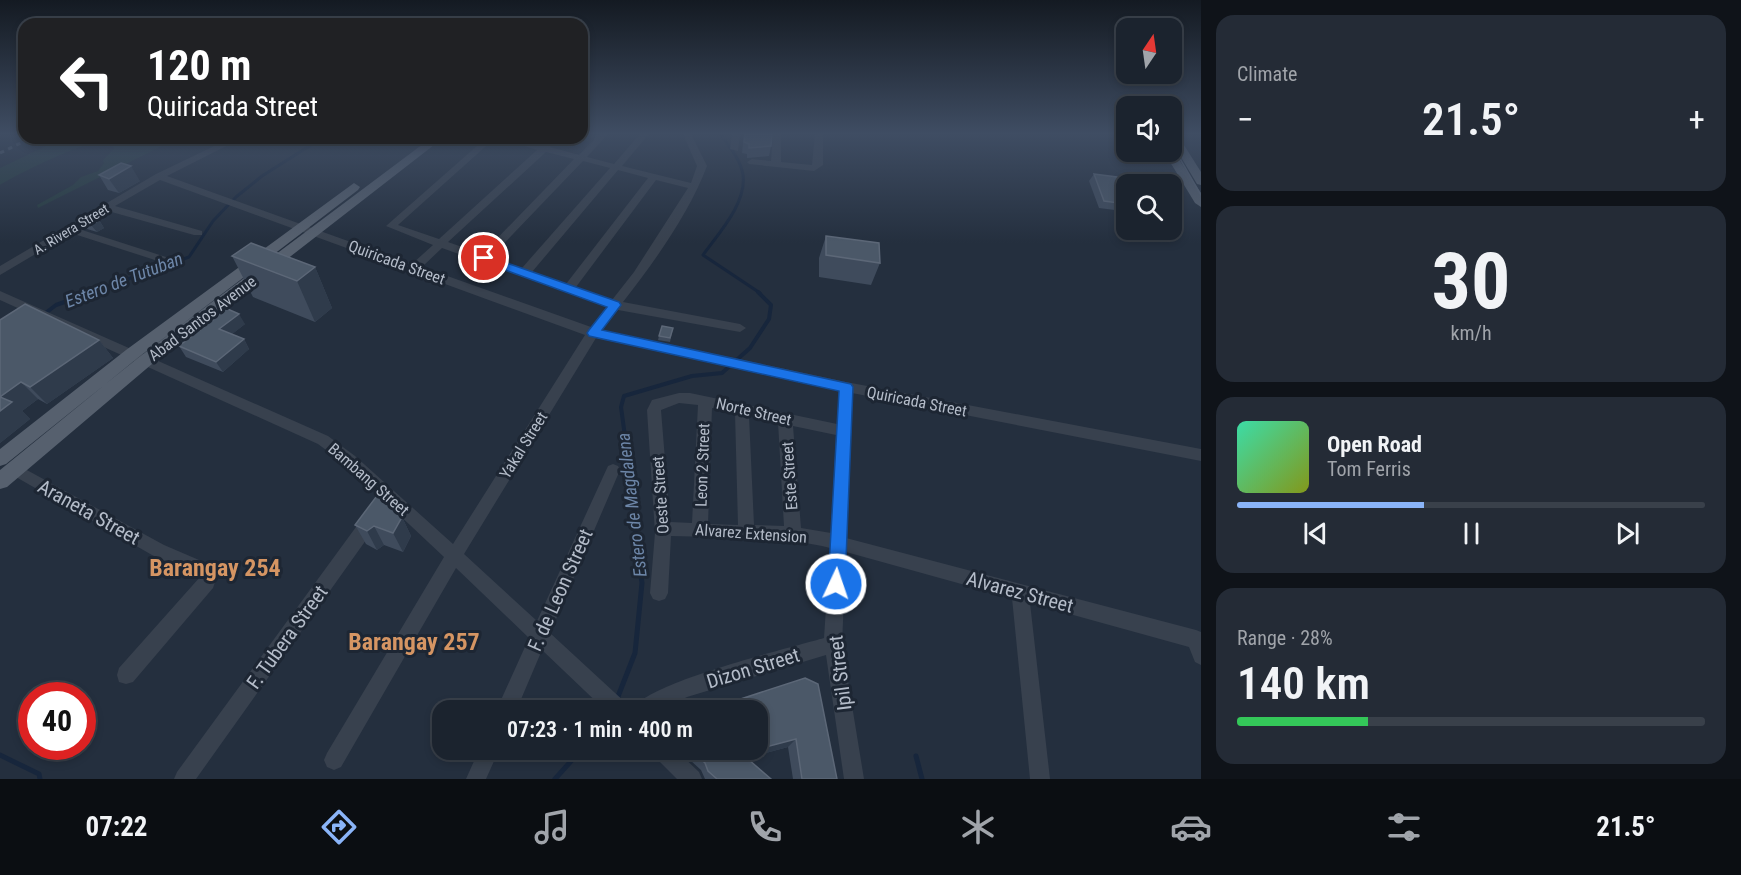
<!DOCTYPE html>
<html lang="en">
<head>
<meta charset="utf-8">
<style>
  body { margin:0; font-family:"Roboto Condensed",sans-serif; background:#242b36; color:#f1f3f6; height:100vh; display:flex; flex-direction:column; font-size:22px; white-space:nowrap }
  * { box-sizing:border-box; margin:0 }
  p { font-size:20px; color:#a0a4aa }
  .icon { flex:none; width:33px; height:33px; fill:none; stroke:currentColor; stroke-width:2; stroke-linecap:round; stroke-linejoin:round }
  .map { position:relative; flex:1; overflow:hidden }
  .side { display:flex; flex-direction:column; gap:15px; padding:15px; background:#0f1319; width:540px }
  .side>* { flex:none }
  .banner { position:absolute; left:18px; top:18px; width:570px; height:126px; border-radius:18px; box-shadow:0 3px 9px #0003,0 0 0 2px #39404a; background:#202124; color:#fff; overflow:hidden }
  .needle { width:39px; rotate:13deg }
  .buttons { position:absolute; left:1116px; top:18px; display:grid; gap:12px }
  .buttons a { display:grid; place-items:center; width:66px; height:66px; border-radius:12px; background:#1b232e; box-shadow:0 3px 9px #0003,0 0 0 2px #39404a; font-size:30px }
  .speed { position:absolute; left:18px; top:682px; display:flex; gap:12px; font-size:30px; font-weight:700; text-align:center }
  .speed>* { display:grid; place-content:center; width:78px; height:78px; border-radius:50%; background:#1b232e; box-shadow:0 3px 9px #0003,0 0 0 2px #39404a; line-height:1 }
  .speed .limit { border:9px solid #d22; background:#fff; color:#111 }
  .pin { position:absolute; display:grid; place-items:center; width:51px; height:51px; color:#fff; margin:-26px; border:3px solid #fff; border-radius:50%; box-shadow:0 2px 6px #0007 }
  .me { position:absolute; width:66px; margin:-33px; rotate:3deg; stroke-linejoin:round; filter:drop-shadow(0 0 4px #0008) }
  .turn { display:flex; align-items:center; gap:21px; height:126px; padding:0 30px; font-size:27px }
  .turn .icon { width:78px; height:78px; stroke-width:2.5 }
  .turn b { display:block; font-size:42px; line-height:51px }
  .big { font-size:45px; font-weight:600; line-height:1.1 }
  .side .card { flex:1; display:flex; flex-direction:column; justify-content:center; gap:9px; min-width:0; padding:0 21px; border-radius:18px; background:#242b36 }
  .side .dial { align-items:center; gap:0 }
  .dial b { font-size:78px; line-height:1 }
  .song { display:flex; align-items:center; gap:18px }
  .cover { width:72px; height:72px; border-radius:9px; background:linear-gradient(135deg,hsl(160 70% 55%),hsl(70 70% 35%)) }
  .played { height:6px; border-radius:3px; background:linear-gradient(90deg,#8ab4f8 40%,#39404a 40%) }
  .keys { display:flex; justify-content:space-around; direction:ltr }
  .heat { display:flex; justify-content:space-between; align-items:center; font-size:33px; direction:ltr }
  .charge { height:9px; border-radius:4px; background:linear-gradient(90deg,#34c759 28%,#39404a 0) }
  .trip { position:absolute; left:432px; top:700px; width:336px; height:60px; border-radius:18px; background:#1b232e; box-shadow:0 3px 9px #0003,0 0 0 2px #39404a; font-weight:600; line-height:60px; text-align:center }
  .tab-bar { display:flex; height:96px; justify-content:space-around; align-items:center; background:#0b0e12; color:#a0a4aa }
  .tab-bar .icon { width:42px; height:42px }
  .tab-bar .current { color:#8ab4f8 }
  .tab-bar b { font-size:27px; color:#f1f3f6 }
  main { display:flex; flex:1; min-height:0 }
  .map>svg:first-child { display:block }
</style>
</head>
<body>
<main>
<div class="map">
<svg width="1201" height="779" viewBox="0 0 1201 779">
  <rect width="100%" height="100%" fill="#242f3e"/>
  <path fill="#263c3f" d="M63 138H178L38 208 37 205 73 185 81 177 98 171 104 163 103 160 114 149C113 146 111 144 108 142 91 137 16 175 0 185V168Z"/>
  <g fill="none" stroke-linecap="round" stroke-linejoin="round">
    <path stroke="#17263c" stroke-width="3" d="M720 134C729 146 741 160 743 175 747 203 718 234 703 255L760 293
      M89 293 189 257 213 221 236 197 262 176 322 138"/>
    <path stroke="#17263c" stroke-width="4" d="M43 315 56 305 93 292
      M634 503 621 407 624 396 692 376 722 373 750 348 769 319 771 305 758 292"/>
    <path stroke="#17263c" stroke-width="5" d="M617 699 635 653 642 583 636 540 634 501
      M0 755 39 774 40 779
      M916 756 922 779
      M555 779 581 750"/>
    <path fill="#38414e" fill-rule="evenodd" d="M599 134H608L587 157 614 164 640 134H649L622 166 691 183 697 166 683 134H691L707 166C690 212 653 264 623 302L740 324 746 328 740 332 618 310 602 330 846 382 1201 449V461L852 393 846 538 1196 630 1201 632V665L1195 662 1189 647 1030 603 1050 779H1030L1012 598 846 552 842 644 864 779H844L826 655 687 697 659 711H631C643 683 790 648 824 638L830 548C782 535 720 538 671 536L668 593 665 599 659 601 653 599 650 593 655 533 647 410 652 400 679 393H690L837 424 839 391 596 338 464 554 537 621 608 466 613 464 618 466 620 470 550 633 627 704 630 711H606L542 650 516 711H496L529 638 456 568 341 767 334 770 327 767 324 760 327 753 444 557 345 464 318 444 0 300V291L328 436 355 456 453 544 585 335 160 180 115 206 202 231V235H194L108 211 79 229 166 257V261H158L71 233 0 275V266L156 174 231 138H242L167 176 412 264 433 245 386 226 486 138H495L398 225 439 239 537 150 499 138H514L542 145 550 138H559L550 147 579 155ZM546 152 574 159 482 254 448 242ZM583 161 610 168 522 268 491 257ZM618 170 648 178 566 284 532 272ZM656 180 688 188 634 272 612 300 576 287ZM442 248 607 307 591 327 422 267ZM679 403 698 405 692 523 670 522 661 410ZM712 408 735 413 738 525 708 524ZM749 416 778 422 784 526 754 525ZM793 426 836 435 831 533 801 528Z
      M732 134H740L738 151 730 149Z
      M773 134H781V162L812 165 815 134H823V165L814 171 749 164 747 162 752 159 771 161Z
      M14 463 164 545 213 566 217 576 213 588 133 682 126 684 119 682 117 675 119 668 200 577 152 555 9 473 7 469 9 465Z
      M370 514 376 516 378 521 376 526 196 779H174L177 772 364 516Z
      M479 750H499L486 779H466Z
      M652 750H676L699 772 702 779H677L655 757Z"/>
    <path fill="#56606e" fill-rule="evenodd" d="M1172 134H1177L1201 172V185L1197 184 1172 142Z
      M431 138H443L152 364 7 487 0 489V470L140 356Z
      M1172 149 1201 193V207L1195 203 1164 152H1172Z
      M354 183 360 187 358 190 138 358 6 464 0 466V449L126 350Z"/>
    <path stroke="#5a6575" stroke-width="1.5" d="M1172 145 1201 195"/>
    <path stroke="#5a6575" stroke-width="3" stroke-dasharray="4.5 4.5" stroke-linecap="butt" d="M0 153 31 138"/>
  </g>
  <path fill="#3f4b5c" d="M744 134H772L771 146 769 156 747 158V154L742 153Z
    M1094 174 1126 200V207L1123 211 1099 208 1089 181Z
    M99 175 140 181 119 193 108 190Z
    M99 220 104 228 97 232 84 228 79 221Z
    M826 236 880 263 871 285 819 277V258Z
    M232 256 315 267 332 308 315 322 253 297Z
    M213 314 245 324 232 334 244 339 249 349 223 372 186 357 179 346 216 318Z
    M0 320 99 340 113 358 47 404 38 399 22 411 30 419 0 443Z
    M673 328 670 342 658 340 659 336Z
    M402 517 411 536 403 552 384 545 377 550 366 544 355 525Z
    M805 678 837 779H793L788 747 747 758 771 779H705L701 770 679 750H758Z"/>
  <path fill="#2f3b4b" d="M1180 136 1172 147V143L1174 139Z
    M131 166 140 181 119 193 109 179Z
    M99 220 104 228 97 232 91 225Z
    M315 267 332 308 315 322 297 281Z
    M239 314 245 324 226 339 219 329Z
    M244 339 249 349 223 372 216 362Z
    M99 340 113 358 47 404 30 387Z
    M21 382 38 399 22 411 30 419 0 443V397Z
    M402 517 411 536 403 552 393 533Z
    M374 526 384 545 377 550 367 531Z
    M796 739 788 747 736 761 741 753 753 750H758V749Z"/>
  <path fill="#4b5868" stroke="#5c6777" stroke-width="1.5" d="M745 134H772L771 146 749 148V144L744 142Z
    M1172 134H1179L1180 136 1174 139Z
    M121 163 131 166 109 179 99 175Z
    M1094 174 1117 177 1126 200V204L1104 201Z
    M87 216 99 220 91 225 79 221Z
    M826 236 879 243 880 263 826 255Z
    M251 243 315 267 297 281 232 256Z
    M25 304 99 340 30 387 21 382 0 397 12 402 0 411V320Z
    M223 307 239 314 219 329 244 339 216 362 179 346 218 316 213 314Z
    M662 326 673 328 670 338 659 336Z
    M381 495 402 517 393 533 374 526 367 531 355 525 376 497Z
    M805 678 818 684 837 779H802L796 739 758 749V711H704Z
    M691 750H753L741 753 771 779H717L708 771 705 763Z"/>
  <linearGradient id="sky" x2="0" y2="1"><stop stop-color="#141a22"/><stop offset="0.55" stop-color="#3f4d63"/><stop offset="1" stop-color="#3f4d63" stop-opacity="0"/></linearGradient>
  <rect width="1201" height="243" fill="url(#sky)"/>
  <path fill="#1a73e8" stroke="#114b97" stroke-width="1.5" d="M484 255 619 302 621 305 602 330 851 384 853 387 845 584 842 589 836 592 830 589 828 584 839 391 589 336 587 333 589 330 607 307 480 261 478 258Z"/>
  <g text-anchor="middle" stroke-width="6" stroke-linejoin="round" paint-order="stroke">
    <g font-size="14" fill="#b4bcc9" stroke="#1d2633">
      <text transform="translate(71 229) rotate(-31)" y="5">A. Rivera Street</text>
    </g>
    <g font-size="16" fill="#b4bcc9" stroke="#1d2633">
      <text transform="translate(397 262) rotate(20)" y="6">Quiricada Street</text>
      <text transform="translate(202 318) rotate(-37)" y="6">Abad Santos Avenue</text>
      <text transform="translate(917 401) rotate(11)" y="6">Quiricada Street</text>
      <text transform="translate(754 411) rotate(13)" y="6">Norte Street</text>
      <text transform="translate(523 445) rotate(-58)" y="6">Yakal Street</text>
      <text transform="translate(702 465) rotate(-88)" y="6">Leon 2 Street</text>
      <text transform="translate(789 476) rotate(-94)" y="6">Este Street</text>
      <text transform="translate(369 479) rotate(41)" y="6">Bambang Street</text>
      <text transform="translate(660 495) rotate(-94)" y="6">Oeste Street</text>
      <text transform="translate(751 533) rotate(4)" y="6">Alvarez Extension</text>
    </g>
    <g font-size="18" font-style="italic" fill="#6d86a8" stroke="#1d2633">
      <text transform="translate(124 280) rotate(-21)" y="6">Estero de Tutuban</text>
      <text transform="translate(632 505) rotate(-97)" y="6">Estero de Magdalena</text>
    </g>
    <g font-size="20" fill="#b4bcc9" stroke="#1d2633">
      <text transform="translate(89 512) rotate(29)" y="7">Araneta Street</text>
      <text transform="translate(560 590) rotate(-66)" y="7">F. de Leon Street</text>
      <text transform="translate(1020 592) rotate(15)" y="7">Alvarez Street</text>
      <text transform="translate(287 637) rotate(-54)" y="7">F. Tubera Street</text>
      <text transform="translate(753 668) rotate(-17)" y="7">Dizon Street</text>
      <text transform="translate(840 673) rotate(-97)" y="7">Ipil Street</text>
    </g>
    <g font-size="24" font-weight="bold" fill="#d59563" stroke="#1d2633">
      <text x="215" y="576">Barangay 254</text>
      <text x="414" y="650">Barangay 257</text>
    </g>
  </g>
</svg>
<div class="buttons">
<a><svg class="needle" viewBox="-14 -14 28 28"><path d="M0-13l5 13h-10z" fill="#e53935"/><path d="M0 13l5-13h-10z" fill="#a0a4aa"/></svg></a>
<a><svg class="icon" aria-label="sound" viewBox="0 0 24 24"><path d="M4 9h4l5-4v14l-5-4H4zM17 9q2 3 0 6"/></svg></a>
<a><svg class="icon" aria-label="search" viewBox="0 0 24 24"><circle cx="10" cy="10" r="6"/><path d="M15 15l6 6"/></svg></a>
</div>
<div class="speed"><div class="limit">40</div></div>
<div class="pin" style="left:484px;top:258px;background:#d93025"><svg class="icon" aria-label="arrive" viewBox="0 0 24 24"><path d="M6 21V4h12l-3 4 3 4H6"/></svg></div>
<svg class="me" style="left:836px;top:584px" viewBox="-20 -20 40 40"><circle r="17" fill="#1a73e8" stroke="#fff" stroke-width="3"/><path d="M0-11L8 9 0 5-8 9z" fill="#fff"/></svg>
<div class="trip">07:23 · 1 min · 400 m</div>
<div class="banner">
<div class="turn"><svg class="icon" aria-label="left" viewBox="0 0 24 24"><path d="M17 20v-9H6M10 6l-5 5 5 5"/></svg><div><b>120 m</b>Quiricada Street</div></div>
</div>
</div>
<section class="side">
<div class="card"><p>Climate</p>
<div class="heat"><a>−</a><b class="big">21.5°</b><a>+</a></div>
</div>
<div class="card dial"><b>30</b><p>km/h</p></div>
<div class="card">
<div class="song"><i class="cover"></i><div><b>Open Road</b><p>Tom Ferris</p></div></div>
<div class="played"></div>
<div class="keys"><svg class="icon" aria-label="previous" viewBox="0 0 24 24"><path d="M18 5L8 12l10 7zM5 5v14"/></svg><svg class="icon" aria-label="pause" viewBox="0 0 24 24"><path d="M8 5v14M16 5v14"/></svg><svg class="icon" aria-label="next" viewBox="0 0 24 24"><path d="M6 5l10 7-10 7zM19 5v14"/></svg></div>
</div>
<div class="card"><p>Range · 28%</p><b class="big">140 km</b><div class="charge"></div></div>
</section>
</main>
<nav class="tab-bar">
<b>07:22</b>
<svg class="icon current" aria-label="directions" viewBox="0 0 24 24"><path d="M12 3l9 9-9 9-9-9zM9 14v-3h6M13 9l2 2-2 2"/></svg>
<svg class="icon" aria-label="music" viewBox="0 0 24 24"><path d="M9 18V5l10-2v13"/><circle cx="6" cy="18" r="3"/><circle cx="16" cy="16" r="3"/></svg>
<svg class="icon" aria-label="phone" viewBox="0 0 24 24"><path d="M5 4h4l2 5-3 2q2 4 5 5l2-3 5 2v4C11 20 4 13 5 4z"/></svg>
<svg class="icon" aria-label="climate" viewBox="0 0 24 24"><path d="M12 3v18M4 7l16 10M4 17L20 7"/></svg>
<svg class="icon" aria-label="car" viewBox="0 0 24 24"><path d="M5 17H2v-5l4-1 3-4h7l3 4 3 1v5h-3M9 17h6M6 11h13"/><circle cx="7" cy="17" r="2"/><circle cx="17" cy="17" r="2"/></svg>
<svg class="icon" aria-label="filters" viewBox="0 0 24 24"><path d="M4 7h16M4 17h16"/><circle cx="9" cy="7" r="2"/><circle cx="15" cy="17" r="2"/></svg>
<b>21.5°</b>
</nav>
</body>
</html>
